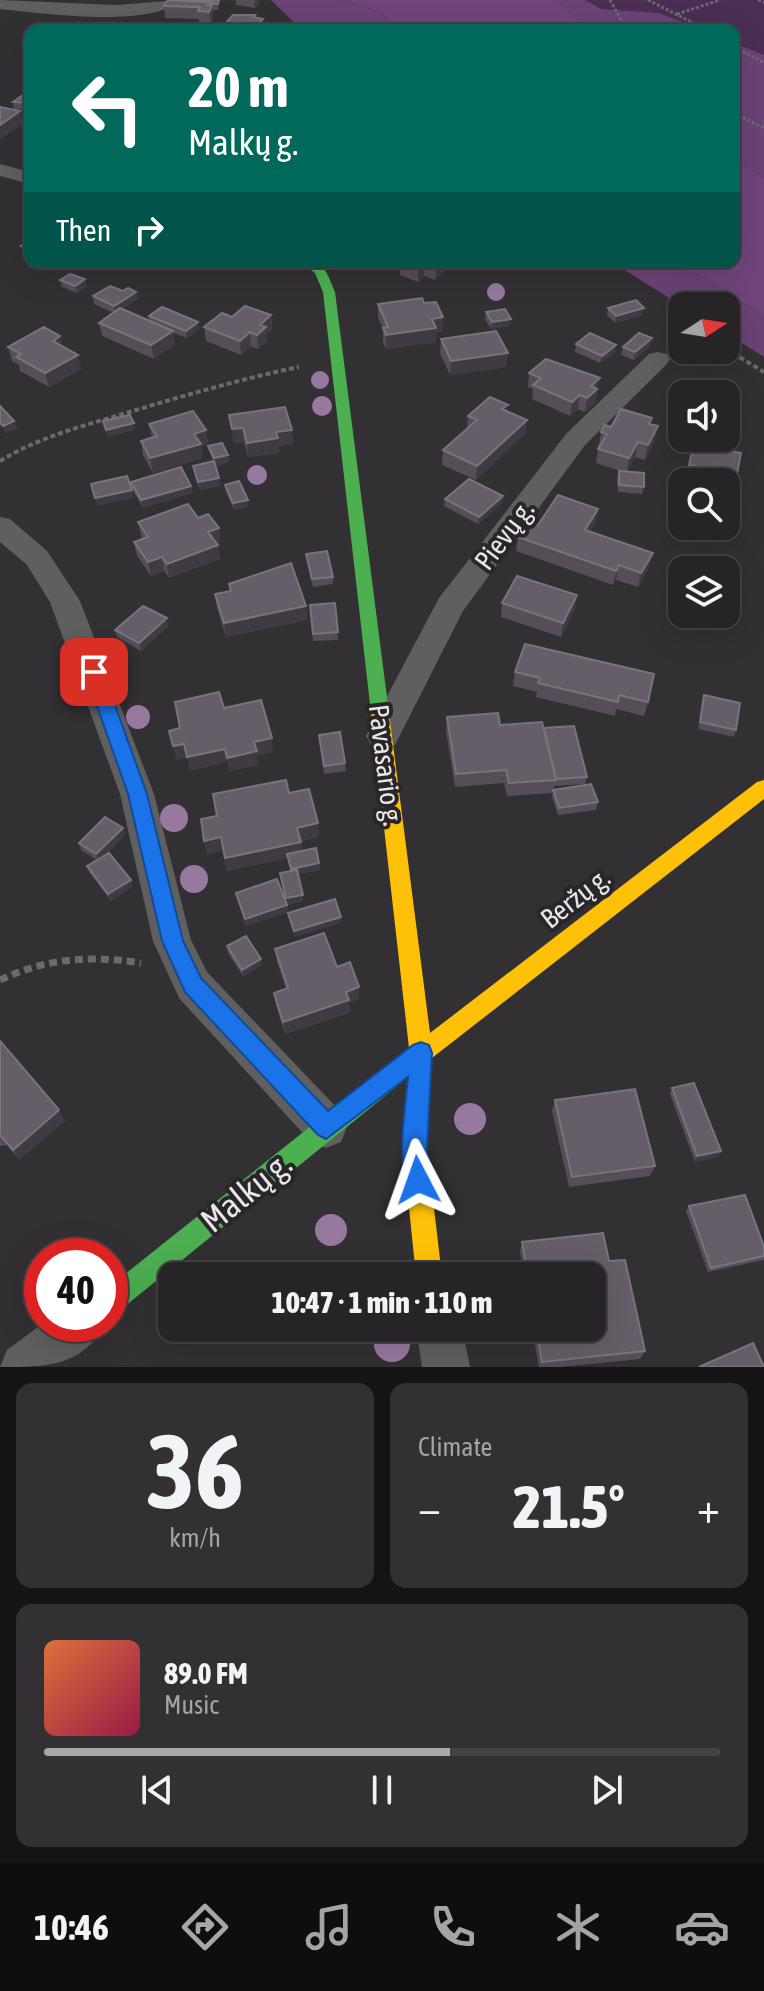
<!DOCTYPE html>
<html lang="en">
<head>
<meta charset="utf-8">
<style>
  body { margin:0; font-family:"Asap Condensed",sans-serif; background:#323032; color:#f1f3f6; height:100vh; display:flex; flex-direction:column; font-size:30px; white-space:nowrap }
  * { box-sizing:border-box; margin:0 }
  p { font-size:26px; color:#a4a4a7 }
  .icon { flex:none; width:44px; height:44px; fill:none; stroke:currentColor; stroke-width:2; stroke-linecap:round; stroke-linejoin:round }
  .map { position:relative; height:1367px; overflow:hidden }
  .panel { display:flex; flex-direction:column; gap:16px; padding:16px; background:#151415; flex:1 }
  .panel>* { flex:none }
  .guide { position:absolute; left:24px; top:24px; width:716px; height:244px; border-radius:16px; box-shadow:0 8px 32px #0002,0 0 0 2px #424143; background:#00695c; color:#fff; overflow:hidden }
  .needle { width:52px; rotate:78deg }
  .buttons { position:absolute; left:668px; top:292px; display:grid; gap:16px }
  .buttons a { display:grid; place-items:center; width:72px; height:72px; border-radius:16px; background:#262426; box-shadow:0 8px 32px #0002,0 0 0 2px #424143; font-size:40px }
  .speed { position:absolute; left:24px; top:1238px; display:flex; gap:16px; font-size:40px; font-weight:700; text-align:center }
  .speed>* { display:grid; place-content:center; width:104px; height:104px; border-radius:50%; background:#262426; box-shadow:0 8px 32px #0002,0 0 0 2px #424143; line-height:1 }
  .speed .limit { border:12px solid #d22; background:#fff; color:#111 }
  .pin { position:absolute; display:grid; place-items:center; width:68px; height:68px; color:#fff; margin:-34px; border-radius:16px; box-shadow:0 4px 12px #0006 }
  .me { position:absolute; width:88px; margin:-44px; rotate:356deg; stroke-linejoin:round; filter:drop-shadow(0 0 6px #0008) }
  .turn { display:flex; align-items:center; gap:28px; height:168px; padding:0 32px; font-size:36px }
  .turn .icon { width:104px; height:104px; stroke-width:2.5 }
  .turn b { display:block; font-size:56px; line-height:68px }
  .then { display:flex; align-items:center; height:76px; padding:0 32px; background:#0003; gap:16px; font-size:30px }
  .big { font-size:60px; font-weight:800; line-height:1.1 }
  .panel .widget { flex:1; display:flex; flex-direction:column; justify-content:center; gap:12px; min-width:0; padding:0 28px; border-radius:16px; background:#323032 }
  .panel .dial { align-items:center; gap:0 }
  .dial b { font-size:104px; line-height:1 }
  .song { display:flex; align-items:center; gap:24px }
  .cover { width:96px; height:96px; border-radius:12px; background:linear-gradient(135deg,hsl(20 70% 55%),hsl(340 70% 35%)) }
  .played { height:8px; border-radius:4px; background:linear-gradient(90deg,#a8a6a9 60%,#424143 60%) }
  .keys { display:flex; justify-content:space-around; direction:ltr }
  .heat { display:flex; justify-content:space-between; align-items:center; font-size:44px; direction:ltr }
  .panel .tiles { flex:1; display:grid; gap:16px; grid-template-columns:1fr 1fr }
  .widget:last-child { grid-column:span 2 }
  .trip { position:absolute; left:158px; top:1262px; width:448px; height:80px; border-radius:16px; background:#262426; box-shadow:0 8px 32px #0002,0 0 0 2px #424143; font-weight:800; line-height:80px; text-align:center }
  .dock { display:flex; height:128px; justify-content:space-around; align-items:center; background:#0f0e0f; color:#a4a4a7 }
  .dock .icon { width:56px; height:56px }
  .dock .active { color:#a8a6a9 }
  .dock b { font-size:36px; color:#f1f3f6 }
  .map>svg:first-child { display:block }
</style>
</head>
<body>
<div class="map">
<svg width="764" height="1367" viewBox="0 0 764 1367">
  <rect width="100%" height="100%" fill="#323033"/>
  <path fill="#4b2e53" d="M585 0H764V55L734 43V30H702L659 13 601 9Z"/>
  <path fill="#6b4376" d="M271 0H342L384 13 392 30H302Z
    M556 0H585L601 9 659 13 702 30H587Z
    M734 43 764 55V178L734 159Z
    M612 262H679L764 317V357L726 333V306H682Z"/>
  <path fill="#6f457b" d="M342 0H556L587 30H392L384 13Z
    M734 159 764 178V317L679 262H734Z"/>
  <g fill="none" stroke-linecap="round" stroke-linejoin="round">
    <path stroke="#6b6a6b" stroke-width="3" stroke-dasharray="3 2" stroke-linecap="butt" d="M610 0 627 30
      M648 0 707 30
      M758 0 764 2
      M677 14 720 0
      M734 46 764 63
      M734 113 764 128"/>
    <path stroke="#6b6a6b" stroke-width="4" stroke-dasharray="5 3" stroke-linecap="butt" d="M726 349 764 372
      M0 461C39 437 83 426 126 413 183 396 240 379 299 367"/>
    <path stroke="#6b6a6b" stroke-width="7" stroke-dasharray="8 5" stroke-linecap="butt" d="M0 980C47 958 90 955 141 963"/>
    <path fill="#5f5f5f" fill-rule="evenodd" d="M0 0 116 5 180 0C151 29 40 13 0 9Z
      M0 164 30 172V184L0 176Z
      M658 352 667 354 670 359 667 364 585 445 463 611 395 745 383 749 371 745 366 736 439 598 567 433 649 354Z
      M0 517 10 519 47 551 80 601 154 794 191 940 207 972 341 1112 347 1127 341 1142 326 1148 311 1142 179 998 153 941 120 794 50 602 27 565 0 542Z
      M42 1324H104C84 1367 45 1367 0 1367L7 1350Z
      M416 1328H462L470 1367H422Z"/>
    <path fill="#4caf50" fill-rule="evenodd" d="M301 262C326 262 326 271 335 292L389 713 386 718H374L371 713 323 292 315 273Z
      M403 1056 411 1059 414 1067 411 1075 119 1311 110 1315V1286L395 1059Z"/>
    <path fill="#ffc107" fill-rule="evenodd" d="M380 706 386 708 389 713 430 1033 757 782 764 780V799L432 1058 427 1149 442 1276H416L403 1149 408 1076 403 1078 395 1075 392 1067 395 1059 409 1048 371 713 374 708Z"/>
  </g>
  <g fill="#9779a0">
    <circle cx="496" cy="292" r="9"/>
    <circle cx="320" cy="380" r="9"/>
    <circle cx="322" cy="406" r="10"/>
    <circle cx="257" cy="475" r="10"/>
    <circle cx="102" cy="651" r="12"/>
    <circle cx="138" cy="717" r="12"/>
    <circle cx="174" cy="818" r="14"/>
    <circle cx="194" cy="879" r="14"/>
    <circle cx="470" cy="1119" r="16"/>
    <circle cx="331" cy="1230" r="16"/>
    <circle cx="392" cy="1344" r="18"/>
  </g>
  <path fill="#554d58" d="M219 0 218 10H213V17L211 23H199V19L165 18 164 6Z
    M236 0H259V4L255 8 236 5Z
    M255 15V18L263 19V25L259 30H226L225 24Z
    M30 90V110L14 109 13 102Z
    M30 240V255L23 253 21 246Z
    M90 262H123L115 269Z
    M371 262H454L435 280 424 276 418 282 400 275V268L382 262 378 266Z
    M60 280 87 287 77 293 62 287Z
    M123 291 136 292 138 299 122 309 149 321V316L199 329 187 338 173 333 175 344 154 359 102 336 99 323 114 313 94 304 93 296Z
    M424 303 443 317V331L436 332V342L386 349 383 342V329L378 318V304Z
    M608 308 643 315 615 323 607 315Z
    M486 312 510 326 491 329 485 319Z
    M271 315 272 329 266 334 267 341 258 349 251 346 241 355 206 341 204 327 232 317Z
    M60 336 62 346 81 369 49 387 20 371 19 365 12 361 8 347Z
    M441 339 506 367 450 375 440 353Z
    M576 344 615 352 600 363 575 352Z
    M650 346 634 360 621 355 623 347Z
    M529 373 598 392 597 393 595 403 585 412 578 409 570 416 532 399 533 389 528 387Z
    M507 411 525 434 476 480 442 465 443 450 467 429 468 416Z
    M229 415 292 430 293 444 279 446V453L248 457 244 442 234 443Z
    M149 424 206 430 208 444 201 446 202 458 153 473 143 455 141 441 152 438Z
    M651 424 655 440 645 460 635 457 627 472 644 487 642 494 618 492 617 479 619 471 624 472 596 463 601 432 611 427Z
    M694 444 737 474 735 481 688 472Z
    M208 446 229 462 215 466 220 486 199 490 193 466 213 461 210 453Z
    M131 482 191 486 192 493 143 508 132 489Z
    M225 485 248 507 234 510 226 492Z
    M503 496 502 503 478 524 444 506 445 499Z
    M598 509 595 523 590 531 649 567 638 587 616 580 613 585 516 551 518 537 538 525Z
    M198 518 219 528 220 542 217 544 220 559 169 578 164 571 151 576 137 556 134 542 142 539 138 522Z
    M306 554 333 577V584L313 587 307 562Z
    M229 584 306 606 307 620 226 637 217 608 215 594 230 591Z
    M577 595 575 609 561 637 501 617 502 603Z
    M335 603 338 640 313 641 310 605Z
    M168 626 141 651 117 637 115 630Z
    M515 672 648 702 644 716 616 709 615 716 536 697 537 692 513 686Z
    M704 695 736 730 734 737 698 729Z
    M447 717 500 725 544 728 587 777 585 784 554 786V790L598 802 596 810 558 815 552 797 553 793 507 796 504 783 455 787 446 731Z
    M319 735 345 763 346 771 324 774Z
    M289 793 318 823 319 837 301 841 302 851 319 863 320 870 298 874 303 901 287 905 288 912 246 926 236 893 286 902 280 873 291 871 288 858 227 871 223 850 207 854 217 816Z
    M125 835 103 857 133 886 111 901 90 873 87 866 97 860 81 850 79 843Z
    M227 946 262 965 243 976 228 953Z
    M275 949 337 967 359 999 349 1003 350 1012 285 1034 276 1005 274 993 286 989 277 961Z
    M0 1041 65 1121 19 1160 7 1145 0 1146Z
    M672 1088 721 1151 718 1157 695 1162 670 1094Z
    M555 1100 655 1166 650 1176 569 1187 552 1111Z
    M689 1206 764 1247V1260L708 1272 686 1211Z
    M522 1242 609 1261 645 1351 640 1359 560 1367H539L532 1328H592V1276H524L520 1251Z"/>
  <path fill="#403b43" d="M256 0H259V4L255 8 254 1Z
    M210 2 211 8 212 5 213 17 211 23 208 5Z
    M263 19V25L259 30H256V27Z
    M20 111 23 124 0 140V125Z
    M114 262H123L115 269Z
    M424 262V276L418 282V268Z
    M440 262H454L435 280 436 266Z
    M85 279 87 287 77 293 75 286Z
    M136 292 138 299 116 313 114 306Z
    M644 308 643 315 615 323 616 316Z
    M271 315 272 329 266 334 267 341 258 349 257 335 260 325Z
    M443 317V331L436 332V342L386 349V335L432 319Z
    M511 319 510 326 491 329 492 322Z
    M198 322 199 329 187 338 186 331Z
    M173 331 175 344 154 359 151 345Z
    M250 332 251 346 241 355 240 341Z
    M60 336 63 350 53 341Z
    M652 338 650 346 634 360 635 352Z
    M616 345 615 352 600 363 602 356Z
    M508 353 506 367 450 375 451 361Z
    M78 355 81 369 49 387 45 373Z
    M600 378 595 403 585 412 587 398 591 386Z
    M580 395 578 409 570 416 572 402Z
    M527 420 525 434 476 480 477 466Z
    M14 421 17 429 5 434 3 426Z
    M134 423 135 430 108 437 106 430Z
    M658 426 655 440 645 460 648 445Z
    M243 428 244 442 234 443 232 429Z
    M206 430 208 444 201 446 202 458 153 473 150 458 194 434Z
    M292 430 293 444 279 446V453L248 457 247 443 276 432Z
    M638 442 635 457 627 472 629 458Z
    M228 455 229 462 215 466 214 458Z
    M219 478 220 486 199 490 198 482Z
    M191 486 192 493 143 508 141 500Z
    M132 490 133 498 97 506 95 498Z
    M503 496 502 503 478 524 479 517Z
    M248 500V507L234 510 233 503Z
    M598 509 595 523 583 544 585 530Z
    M219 528 220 542 210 546 208 532Z
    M218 545 220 559 169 578 167 564Z
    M653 553 649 567 638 587 641 573Z
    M162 557 164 571 151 576 148 562Z
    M619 565 616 580 613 585 616 571Z
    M577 595 575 609 561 637 563 623Z
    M306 606 307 620 226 637 224 623Z
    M167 618 168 626 141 651 139 643Z
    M272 738 273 752 257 756 258 765 229 772 227 758 254 742Z
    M184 744 187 758 176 760 173 746Z
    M225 749 227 762 190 771 187 757Z
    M318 823 319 837 299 841 297 828Z
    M123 828 125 835 98 861 96 854Z
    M221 837 223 850 207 854 204 841Z
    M301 842 302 855 227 871 225 858Z
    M319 863 320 870 292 876 291 869Z
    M131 880 133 886 111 901 108 894Z
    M303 895V901L286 905V898Z
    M287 905 288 912 246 926 245 919Z
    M341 917V923L295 937 294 931Z
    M261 959 262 965 243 976 242 970Z
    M359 987V999L349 1003 350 1012 285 1034 283 1022 346 992Z
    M59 1110 65 1121 19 1160 13 1150Z
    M721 1151 718 1157 695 1162 697 1156Z"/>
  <path fill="#655e68" stroke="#79737c" stroke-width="2" d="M168 0 210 2 208 5H212L209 12 198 11 200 7 164 6Z
    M185 0H219L218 4 209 3 210 2Z
    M233 15H255L253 17 263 19 256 27 225 24Z
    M30 90V103L13 102Z
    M0 107 20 111 0 125Z
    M30 240V249L21 246Z
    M400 262H440L436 266 424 262 418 268Z
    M70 274 85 279 75 286 60 280Z
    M110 286 123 291 128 288 136 292 114 306 93 296Z
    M422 298 424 303 436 302 443 317 432 319 436 328 386 335 383 328 388 327 378 304Z
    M636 300 644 308 616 316 608 308Z
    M245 306 271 315 260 325 266 327 257 335 250 332 240 341 204 327 222 313 232 317Z
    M162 307 198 322 186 331 149 316Z
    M120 308 173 331 151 345 99 323Z
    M505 309 511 319 492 322 486 312Z
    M44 327 60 336 53 341 78 355 45 373 16 357 21 354 8 347Z
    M496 331 508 353 451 361 441 339Z
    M590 333 616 345 602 356 576 344Z
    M639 333 652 338 635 352 623 347Z
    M546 359 600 378 591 386 597 389 587 398 580 395 572 402 533 385 541 378 529 373Z
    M490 397 508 405 502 409 527 420 477 466 443 450 477 420 468 416Z
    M0 406 14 421 3 426 0 423Z
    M285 407 292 430 276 432 278 438 247 443 243 428 232 429 229 415Z
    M621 409 652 418 649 424 658 426 648 445 638 442 629 458 598 449 607 434 601 432 605 425 611 427Z
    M193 411 206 430 194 434 201 444 150 458 141 441 157 436 149 424Z
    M130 415 134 423 106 430 103 421Z
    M222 443 228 455 214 458 208 446Z
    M694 444 741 453 737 474 689 465Z
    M214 461 219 478 198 482 193 466Z
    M181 467 191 486 141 500 131 482Z
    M619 471 644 473V487L619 485Z
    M127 476 132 490 95 498 91 484Z
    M469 479 503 496 479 517 445 499Z
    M239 481 248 500 233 503 225 485Z
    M558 495 598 509 585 530 653 553 641 573 619 565 616 571 518 537 528 522 538 525Z
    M188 504 198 518 208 514 219 528 208 532 218 545 167 564 162 557 148 562 134 542 148 537 138 522Z
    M327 551 333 577 312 579 306 554Z
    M291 563 306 606 224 623 215 594 231 591 229 584Z
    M517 576 577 595 563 623 502 603Z
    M335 603 338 632 313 634 310 605Z
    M143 606 167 618 139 643 115 630Z
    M525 644 654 674 648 702 619 695 618 702 538 683 540 678 515 672Z
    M219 692 224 708 261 700 272 738 254 742 257 751 227 758 225 749 187 757 184 744 173 746 169 731 180 728 175 702Z
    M704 695 740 703 736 730 700 722Z
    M498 713 500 725 542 722 556 780 509 783 506 770 456 774 447 717Z
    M574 726 587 777 556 779 544 728Z
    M340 732 345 763 324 766 319 735Z
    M286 780 289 793 309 789 318 823 297 828 301 842 225 858 221 837 204 841 201 819 217 816 213 794Z
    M591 784 598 802 559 808 553 790Z
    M105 817 123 828 96 854 79 843Z
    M316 848 319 863 291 869 287 854Z
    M109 853 131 880 108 894 87 866Z
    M297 870 303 895 286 898 280 873Z
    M277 879 287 905 245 919 236 893Z
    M335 899 341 917 294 931 288 913Z
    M324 933 337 967 350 962 359 987 346 992 349 1000 283 1022 274 993 288 988 275 949Z
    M246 936 261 959 242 970 227 946Z
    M0 1041 59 1110 13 1150 0 1135Z
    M694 1083 721 1151 697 1156 672 1088Z
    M635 1089 655 1166 572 1177 555 1100Z
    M745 1195 764 1247V1256L711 1268 689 1206Z
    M603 1233 609 1261 625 1260 645 1351 542 1362 536 1328H592V1276H528L522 1242Z
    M753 1343 764 1367H699Z"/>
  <path fill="#1a73e8" stroke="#114b97" stroke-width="2" d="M94 665 103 672 147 794 183 941 201 978 328 1111 413 1045 421 1042 429 1045 432 1053 427 1149 431 1180 427 1189 418 1192 409 1189C396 1155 405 1113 408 1077L326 1139 318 1135 185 992 162 941 128 794 85 672Z"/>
  <g text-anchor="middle" stroke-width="8" stroke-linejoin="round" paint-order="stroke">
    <g font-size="28" fill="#e8e6e9" stroke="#29252a">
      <text transform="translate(504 535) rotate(-53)" y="10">Pievų g.</text>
      <text transform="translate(386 765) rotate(83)" y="10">Pavasario g.</text>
      <text transform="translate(575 898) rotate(-38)" y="10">Beržų g.</text>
    </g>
    <g font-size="34" fill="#e8e6e9" stroke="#29252a">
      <text transform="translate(246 1192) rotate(-39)" y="12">Malkų g.</text>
    </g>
  </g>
</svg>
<div class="buttons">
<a><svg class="needle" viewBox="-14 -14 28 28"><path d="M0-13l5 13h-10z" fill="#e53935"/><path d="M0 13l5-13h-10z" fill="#a4a4a7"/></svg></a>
<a><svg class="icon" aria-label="sound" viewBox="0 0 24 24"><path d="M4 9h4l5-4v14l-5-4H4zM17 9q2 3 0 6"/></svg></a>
<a><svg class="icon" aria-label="search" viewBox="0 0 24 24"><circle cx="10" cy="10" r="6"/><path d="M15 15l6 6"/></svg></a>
<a><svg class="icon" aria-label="layers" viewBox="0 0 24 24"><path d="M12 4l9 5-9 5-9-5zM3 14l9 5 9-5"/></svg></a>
</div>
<div class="speed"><div class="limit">40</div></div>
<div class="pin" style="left:94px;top:672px;background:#d93025"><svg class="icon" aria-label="arrive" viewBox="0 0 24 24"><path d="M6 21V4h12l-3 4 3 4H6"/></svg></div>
<svg class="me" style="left:418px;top:1180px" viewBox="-20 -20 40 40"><path d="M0-17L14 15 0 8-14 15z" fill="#1a73e8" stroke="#fff" stroke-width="4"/></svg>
<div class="trip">10:47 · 1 min · 110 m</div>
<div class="guide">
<div class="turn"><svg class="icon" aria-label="left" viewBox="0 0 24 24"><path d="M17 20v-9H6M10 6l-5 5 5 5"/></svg><div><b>20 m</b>Malkų g.</div></div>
<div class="then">Then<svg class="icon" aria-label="right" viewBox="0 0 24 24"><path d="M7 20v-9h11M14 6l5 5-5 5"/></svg></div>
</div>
</div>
<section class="panel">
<div class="tiles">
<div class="widget dial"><b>36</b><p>km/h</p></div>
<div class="widget"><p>Climate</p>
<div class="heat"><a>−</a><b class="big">21.5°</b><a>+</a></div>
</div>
<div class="widget">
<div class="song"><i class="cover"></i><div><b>89.0 FM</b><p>Music</p></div></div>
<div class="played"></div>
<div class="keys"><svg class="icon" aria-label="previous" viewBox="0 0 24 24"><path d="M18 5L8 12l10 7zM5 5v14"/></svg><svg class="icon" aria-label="pause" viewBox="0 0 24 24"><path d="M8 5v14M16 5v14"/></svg><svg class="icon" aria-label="next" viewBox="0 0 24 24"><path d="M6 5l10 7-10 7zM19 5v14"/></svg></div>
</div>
</div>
</section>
<nav class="dock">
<b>10:46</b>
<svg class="icon active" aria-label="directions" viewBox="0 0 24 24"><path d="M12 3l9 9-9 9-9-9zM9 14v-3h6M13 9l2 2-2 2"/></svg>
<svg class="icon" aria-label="music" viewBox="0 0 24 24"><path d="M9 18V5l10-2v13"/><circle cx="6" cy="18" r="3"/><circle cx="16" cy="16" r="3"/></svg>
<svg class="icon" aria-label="phone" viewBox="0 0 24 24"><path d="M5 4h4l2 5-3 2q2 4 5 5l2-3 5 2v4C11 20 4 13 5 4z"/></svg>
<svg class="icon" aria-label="climate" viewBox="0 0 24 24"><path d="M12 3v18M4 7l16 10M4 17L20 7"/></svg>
<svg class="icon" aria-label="car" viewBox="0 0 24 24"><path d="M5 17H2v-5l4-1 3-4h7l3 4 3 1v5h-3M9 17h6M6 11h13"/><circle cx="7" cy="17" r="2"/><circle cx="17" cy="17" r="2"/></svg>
</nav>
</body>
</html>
